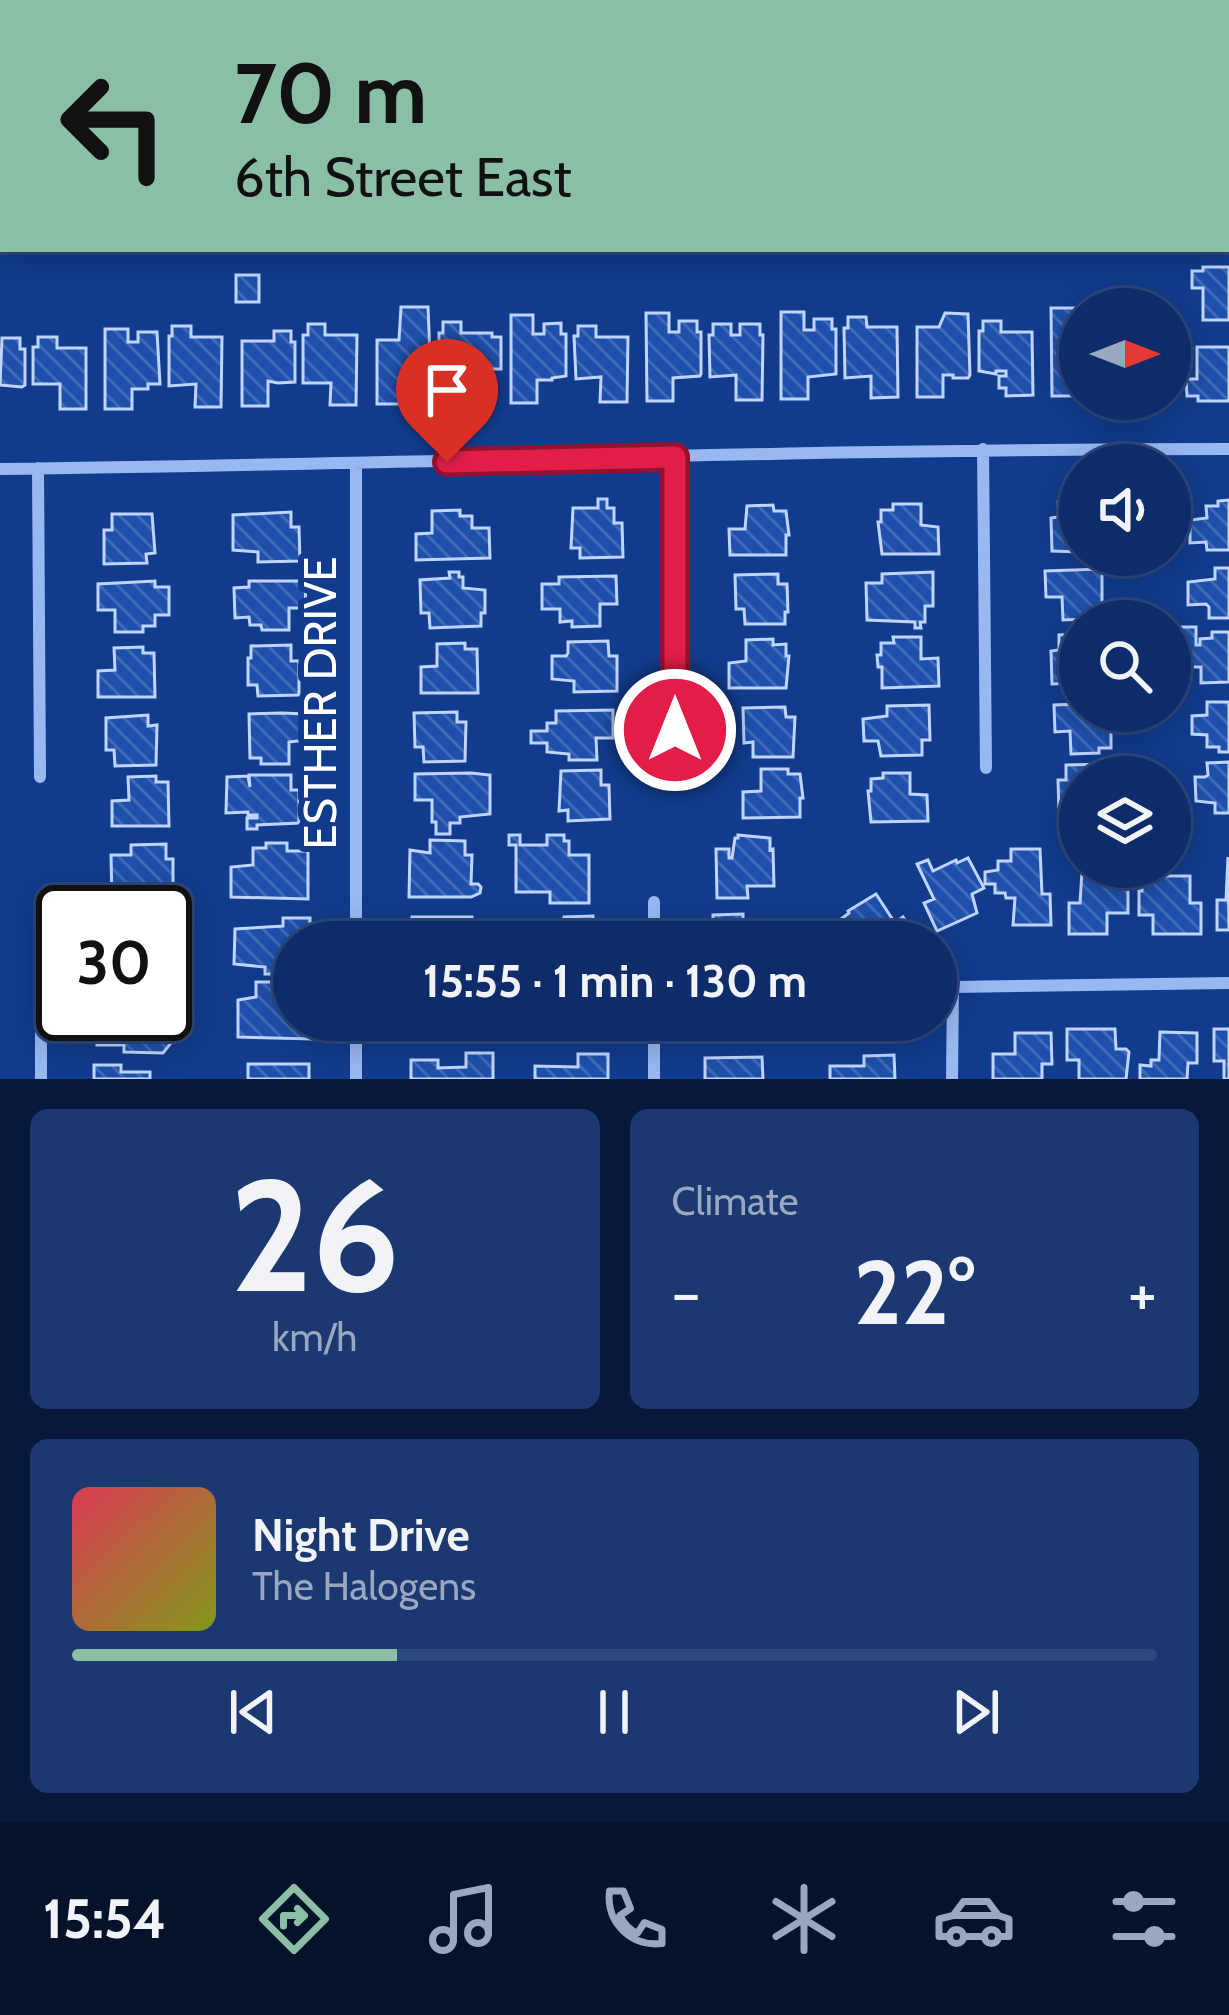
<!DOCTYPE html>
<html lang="en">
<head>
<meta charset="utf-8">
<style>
  body { margin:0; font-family:Cabin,sans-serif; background:#1b3871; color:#f1f3f6; height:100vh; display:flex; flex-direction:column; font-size:45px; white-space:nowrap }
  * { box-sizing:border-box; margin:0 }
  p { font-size:39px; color:#9aa7c0 }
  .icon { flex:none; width:66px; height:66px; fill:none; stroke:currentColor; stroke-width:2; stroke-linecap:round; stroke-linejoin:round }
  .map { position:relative; height:1079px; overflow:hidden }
  .sheet { display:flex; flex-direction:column; gap:30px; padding:30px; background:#07183a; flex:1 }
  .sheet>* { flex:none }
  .top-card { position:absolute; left:0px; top:0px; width:1230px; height:252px; box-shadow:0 6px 30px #0003,0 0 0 3px #2d487d; background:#8abfa5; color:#111; overflow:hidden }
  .needle { width:78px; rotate:90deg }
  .buttons { position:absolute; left:1059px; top:288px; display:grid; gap:24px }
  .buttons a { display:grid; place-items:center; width:132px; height:132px; border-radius:50%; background:#0d2c69; box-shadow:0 6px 30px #0003,0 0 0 3px #2d487d; font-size:60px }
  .speed { position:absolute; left:36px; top:885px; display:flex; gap:24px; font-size:60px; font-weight:700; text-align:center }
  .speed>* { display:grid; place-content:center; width:156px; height:156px; border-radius:50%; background:#0d2c69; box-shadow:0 6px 30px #0003,0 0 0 3px #2d487d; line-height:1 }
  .speed .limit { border:6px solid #111; border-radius:18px; background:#fff; color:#111 }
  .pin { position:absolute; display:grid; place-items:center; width:102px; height:102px; color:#fff; margin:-123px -51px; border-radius:50% 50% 50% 0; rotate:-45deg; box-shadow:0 0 12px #0007 }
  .pin .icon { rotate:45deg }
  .me { position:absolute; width:132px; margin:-66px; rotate:0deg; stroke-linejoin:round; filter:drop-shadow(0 0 9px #0008) }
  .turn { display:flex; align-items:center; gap:42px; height:252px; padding:0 36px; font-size:54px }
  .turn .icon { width:156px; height:156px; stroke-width:2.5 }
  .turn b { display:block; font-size:84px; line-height:102px }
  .big { font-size:90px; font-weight:700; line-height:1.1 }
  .sheet .tile { flex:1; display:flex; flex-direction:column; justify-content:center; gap:18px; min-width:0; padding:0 42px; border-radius:18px; background:#1b3871 }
  .sheet .dial { align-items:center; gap:0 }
  .dial b { font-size:156px; line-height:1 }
  .song { display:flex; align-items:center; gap:36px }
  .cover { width:144px; height:144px; border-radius:18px; background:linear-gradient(135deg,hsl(350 70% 55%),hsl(70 70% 35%)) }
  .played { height:12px; border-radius:6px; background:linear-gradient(90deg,#8abfa5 30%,#2d487d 30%) }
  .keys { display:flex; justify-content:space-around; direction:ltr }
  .heat { display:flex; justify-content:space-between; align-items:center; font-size:66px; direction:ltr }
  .sheet .tiles { flex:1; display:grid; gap:30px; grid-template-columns:1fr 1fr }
  .tile:last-child { grid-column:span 2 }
  .trip { position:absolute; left:273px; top:921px; width:684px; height:120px; border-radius:60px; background:#0d2c69; box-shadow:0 6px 30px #0003,0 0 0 3px #2d487d; font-weight:700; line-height:120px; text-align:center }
  .tab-bar { display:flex; height:192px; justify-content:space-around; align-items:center; background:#05122a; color:#9aa7c0 }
  .tab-bar .icon { width:84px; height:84px }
  .tab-bar .active { color:#8abfa5 }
  .tab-bar b { font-size:54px; color:#f1f3f6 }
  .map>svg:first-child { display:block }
</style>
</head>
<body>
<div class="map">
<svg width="1229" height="1079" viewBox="0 0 1229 1079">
  <defs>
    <pattern id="building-back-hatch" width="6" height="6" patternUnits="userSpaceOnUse" patternTransform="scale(3)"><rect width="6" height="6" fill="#1e50ab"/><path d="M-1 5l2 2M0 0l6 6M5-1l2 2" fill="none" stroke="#406ab8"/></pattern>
  </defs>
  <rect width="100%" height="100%" fill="#113b8c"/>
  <path fill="url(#building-back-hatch)" stroke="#bfd5fd" stroke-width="3" d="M1203 267H1229V320H1203V288H1192V271H1203Z
    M236 275H259V302H236Z
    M401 307H428L431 380H404V404H377V340H399Z
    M1051 308H1074V327L1076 313H1080L1078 396H1052Z
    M781 312H804V330H814V319H832V329H836V374L808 377V399H781Z
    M646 313H669V332H679V321H697V332H701V374L700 376 673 378V401H647Z
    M945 313 968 314 970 375 968 378H953V375H943V397H917V327H939Z
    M511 315H533V334H544V324L561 323V334H566V376L552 378V380H537V403H511Z
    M848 317H866L867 327H897L898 397 871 398V376L845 378 844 328H848Z
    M983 321H1001V332H1032L1033 395 1006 396V388H999V376H1006V371H996V374L979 371V331H983Z
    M443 322H461V333H492V337H501V369H492V404H466V381L439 383V333H443Z
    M308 324H325V335H357L356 405H330L331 383H303V335H308Z
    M713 324H731V335H740V324H760V335H763L762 400H736V375L710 377 709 335H713Z
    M172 326H191V337H222L221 407H195L196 384 169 386V336H172Z
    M578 326H596V337H628L627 402H600L601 377 576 379 574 336H578Z
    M105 329H128V342H138V332H157L160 384H148V389H132V409H105Z
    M274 331H291V342H295V382L278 383 268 381V406H242V341H274Z
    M38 337H57V348H86V409H60V384H33V347H38Z
    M2 338H20V349H25V385L22 387 0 385Z
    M1197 347H1229V401H1198V396H1187L1186 379H1197Z
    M598 499H607V508H614V523H622L623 557 580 558V548H571L573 508H598Z
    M1229 500V550H1207L1206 542 1190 543V520L1207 518 1206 506H1218V501Z
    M1058 502H1080V552L1052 551 1051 518 1058 517Z
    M893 504H921V525L938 527 939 554H882L878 522H881V510H893Z
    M773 505 774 511H786L789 535H786V555H730L729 529H745L747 506Z
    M460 510V516H472V528H489L490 558 416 560V534L432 533V511Z
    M291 512V527H299L300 561 258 562V552L233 550V515Z
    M112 514H152L155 553 146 554 147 563 104 564V530H112Z
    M1215 568H1229V618H1209V607L1206 604 1188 605V582L1215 579Z
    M1102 569V614H1091V619L1063 620 1062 597H1046L1045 571Z
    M449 572H459V577H463V588L485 590V613H481V626L430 628 429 613H421L420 580 450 578Z
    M933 572V606H925V622H920L921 628H915V622L867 620 866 583H882V574Z
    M778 574V584H787L788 612H785V624H745L744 609H736L735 575Z
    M616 576 617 604H600V626L572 627V621L560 622V609H542V584H559V577Z
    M155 581V587H169V615H155V626H143V632H115V610H98V584Z
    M249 581H305L306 608H289V630H262L261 625H250L249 617 235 618 234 588 249 587Z
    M1181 627H1196V645H1200V639L1212 638V632H1229V682L1201 683V667H1179Z
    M1080 634V683L1052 684 1051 651 1059 650V635Z
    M893 637H921V659L938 658 939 686 882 688V667H878L877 655H881V643H894Z
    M773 639V645L786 644V656H789L786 688H729V663L746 661V640Z
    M608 641 609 656H617V691L574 692V681L552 679V656H566L568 653V642Z
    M465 643V649H477L478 693H421V667L437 666V644Z
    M291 645V661H299V695L258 696 257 685H248V658H251V646Z
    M143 647V653H154L155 697H98V671L115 670 114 648Z
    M1207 702H1229V752H1219V747H1207V735L1192 734V716L1207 715Z
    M1080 704V711H1111V748H1099V753L1071 754 1070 731 1055 732 1054 705Z
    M929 705 930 740H922V755L881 756 878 741H864L863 719 887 716V706Z
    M785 707 786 717H795L793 757H753V742L744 743 743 708Z
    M613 710V738H596L597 760H569V754L547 752V743H531V731H547V723H556V711Z
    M457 712V722H466L465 761 424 762 423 747H415L414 713Z
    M281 713 306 714V740L289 742V764H261V758H250L249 714Z
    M148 715V726L157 725 156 765 115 766 114 750H106V718Z
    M1229 762V813H1215V803L1196 801 1195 777H1205L1208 775 1207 763Z
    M1107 764V767H1125V777H1080V813L1059 814 1058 780H1066V765Z
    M761 769H788V774H800L803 798H800V817L743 818V792L761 791Z
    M601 770V785H609L610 819 568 821V810L559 811 561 771Z
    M471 773 490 775V814L460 817V823H450V834H436V822H432V800H415V774Z
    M883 773H910V794L927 795 928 821 871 822 868 791H871V779L883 778Z
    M249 775H291V790H299V823L257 825V829H247V818H257V815H248V812L226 813 227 777 248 776 250 787Z
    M156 776V782H168L169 826H112V801L129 800 128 777Z
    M509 835H520V845H547V835H564V841H569V855H589V903H550V892H516V845H509Z
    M738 835 770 838V850L773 849 774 886H747L748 898H717L716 849H729V858H732L735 838H738Z
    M430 840 465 841V855H472L471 884H478L481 887 480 893 471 897H409L410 850 430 853Z
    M266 843H287V851H308V899L231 897V867L253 865V848H266Z
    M166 844V859H173V901H112L111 855H131V845Z
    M1011 849H1040L1042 894H1050L1051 925H1013L1015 898H1006L1005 893H995V884H985V872L998 870V861H1011Z
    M1228 857 1229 930H1217V900H1226Z
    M968 858 984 888 972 894 977 913 937 931 924 903 934 899 917 864 928 860 933 871 956 860 957 863Z
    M1082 871H1102V883L1128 882V913H1107V934H1069V903H1080Z
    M1153 876H1190V903H1201V934H1153V915H1139V891H1142V879H1153Z
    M876 894 895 923 903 917 920 942H851L843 929 846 926 841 919 849 913 848 911Z
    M743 914V924H777L779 942H713V915Z
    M593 916 594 942H517V927L564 926V917Z
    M412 917H472L474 942H412Z
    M283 918H310V942H294V974H265V967L234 964 235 929 283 926Z
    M256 982H290V992H294V1020H311V1039L238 1037V1000L256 997Z
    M165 1005H172L171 1043 163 1053 124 1052V1045H97V1014H165Z
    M408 1020H482V1034L408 1036Z
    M537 1020H606V1041H574V1031L537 1029Z
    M702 1020H770V1026L766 1031 733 1029V1039L703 1040Z
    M816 1020H887L888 1038H857L856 1027 816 1025Z
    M1067 1029H1115L1116 1049H1126L1129 1052 1126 1079H1079V1060H1067Z
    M1214 1029H1229V1079H1224V1061H1214Z
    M1160 1032 1197 1033V1063H1188L1187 1079H1140V1065L1151 1066V1060H1159Z
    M1015 1033H1051L1052 1064H1042V1079H993V1054H1015Z
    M466 1053H493V1079H411V1060H438V1068L466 1067Z
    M578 1054H608V1079H535V1066L578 1067Z
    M894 1055 895 1079H830V1066H864V1056Z
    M762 1057 763 1079H705V1058Z
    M248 1064H309V1079H248Z
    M94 1065H121V1072H150V1079H94Z"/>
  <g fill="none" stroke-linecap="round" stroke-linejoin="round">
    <path stroke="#98b8f2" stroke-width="12" d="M639 0V3
      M1227 76H1229
      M0 88H3
      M983 449 986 768
      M675 457V776
      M356 464V942
      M38 468 40 777
      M0 469C410 464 819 449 1229 449
      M654 902V942
      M41 905V1079
      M356 1020V1079
      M654 1020V1079
      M952 1079 953 987 1229 983"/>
  </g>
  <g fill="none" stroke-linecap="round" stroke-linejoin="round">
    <defs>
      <path id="route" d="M447 462 675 457V730"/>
    </defs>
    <use href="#route" stroke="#92132f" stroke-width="30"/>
    <use href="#route" stroke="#e11d48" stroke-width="21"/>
  </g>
  <g text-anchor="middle" stroke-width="12" stroke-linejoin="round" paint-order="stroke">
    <g font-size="45" fill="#fff" stroke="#113b8c">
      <text transform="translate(320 703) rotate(-90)" y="16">ESTHER DRIVE</text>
    </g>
  </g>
</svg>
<div class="buttons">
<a><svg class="needle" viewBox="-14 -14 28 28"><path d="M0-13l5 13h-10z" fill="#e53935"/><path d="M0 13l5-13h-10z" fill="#9aa7c0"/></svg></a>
<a><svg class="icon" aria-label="sound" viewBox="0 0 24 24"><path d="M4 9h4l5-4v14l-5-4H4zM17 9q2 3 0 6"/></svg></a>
<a><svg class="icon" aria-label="search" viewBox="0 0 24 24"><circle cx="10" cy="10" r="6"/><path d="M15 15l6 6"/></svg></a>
<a><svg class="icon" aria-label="layers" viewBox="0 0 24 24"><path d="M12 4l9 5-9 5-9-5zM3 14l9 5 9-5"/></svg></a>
</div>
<div class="speed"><div class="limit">30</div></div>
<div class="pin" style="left:447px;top:462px;background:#d93025"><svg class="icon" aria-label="arrive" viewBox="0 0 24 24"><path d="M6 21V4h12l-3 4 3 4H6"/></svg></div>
<svg class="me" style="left:675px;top:730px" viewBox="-20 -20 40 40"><circle r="17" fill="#e11d48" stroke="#fff" stroke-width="3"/><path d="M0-11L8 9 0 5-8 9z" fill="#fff"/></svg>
<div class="trip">15:55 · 1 min · 130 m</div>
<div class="top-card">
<div class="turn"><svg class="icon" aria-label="left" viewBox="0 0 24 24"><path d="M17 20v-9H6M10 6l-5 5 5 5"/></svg><div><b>70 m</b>6th Street East</div></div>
</div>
</div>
<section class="sheet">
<div class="tiles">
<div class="tile dial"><b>26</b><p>km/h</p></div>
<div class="tile"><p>Climate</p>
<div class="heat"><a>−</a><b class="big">22°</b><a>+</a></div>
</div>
<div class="tile">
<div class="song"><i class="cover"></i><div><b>Night Drive</b><p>The Halogens</p></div></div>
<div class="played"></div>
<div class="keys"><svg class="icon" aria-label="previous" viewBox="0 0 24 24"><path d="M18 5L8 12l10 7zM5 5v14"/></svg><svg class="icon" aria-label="pause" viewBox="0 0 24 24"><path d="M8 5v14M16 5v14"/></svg><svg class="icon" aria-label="next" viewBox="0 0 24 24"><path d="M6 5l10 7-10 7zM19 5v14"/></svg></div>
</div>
</div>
</section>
<nav class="tab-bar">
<b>15:54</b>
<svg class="icon active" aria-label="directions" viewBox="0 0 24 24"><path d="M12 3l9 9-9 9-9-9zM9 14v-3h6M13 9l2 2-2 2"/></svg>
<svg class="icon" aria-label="music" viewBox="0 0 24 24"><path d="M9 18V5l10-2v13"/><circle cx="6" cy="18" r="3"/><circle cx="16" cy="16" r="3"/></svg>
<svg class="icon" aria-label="phone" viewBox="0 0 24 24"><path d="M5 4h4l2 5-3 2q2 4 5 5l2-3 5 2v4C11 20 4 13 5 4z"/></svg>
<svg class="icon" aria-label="climate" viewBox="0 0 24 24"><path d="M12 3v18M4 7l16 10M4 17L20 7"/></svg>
<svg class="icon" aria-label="car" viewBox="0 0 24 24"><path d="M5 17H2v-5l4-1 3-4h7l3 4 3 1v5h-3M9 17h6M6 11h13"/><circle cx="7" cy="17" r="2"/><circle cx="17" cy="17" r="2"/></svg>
<svg class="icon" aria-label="filters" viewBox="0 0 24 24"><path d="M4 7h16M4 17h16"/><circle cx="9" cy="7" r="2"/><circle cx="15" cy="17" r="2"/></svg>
</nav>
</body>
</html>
